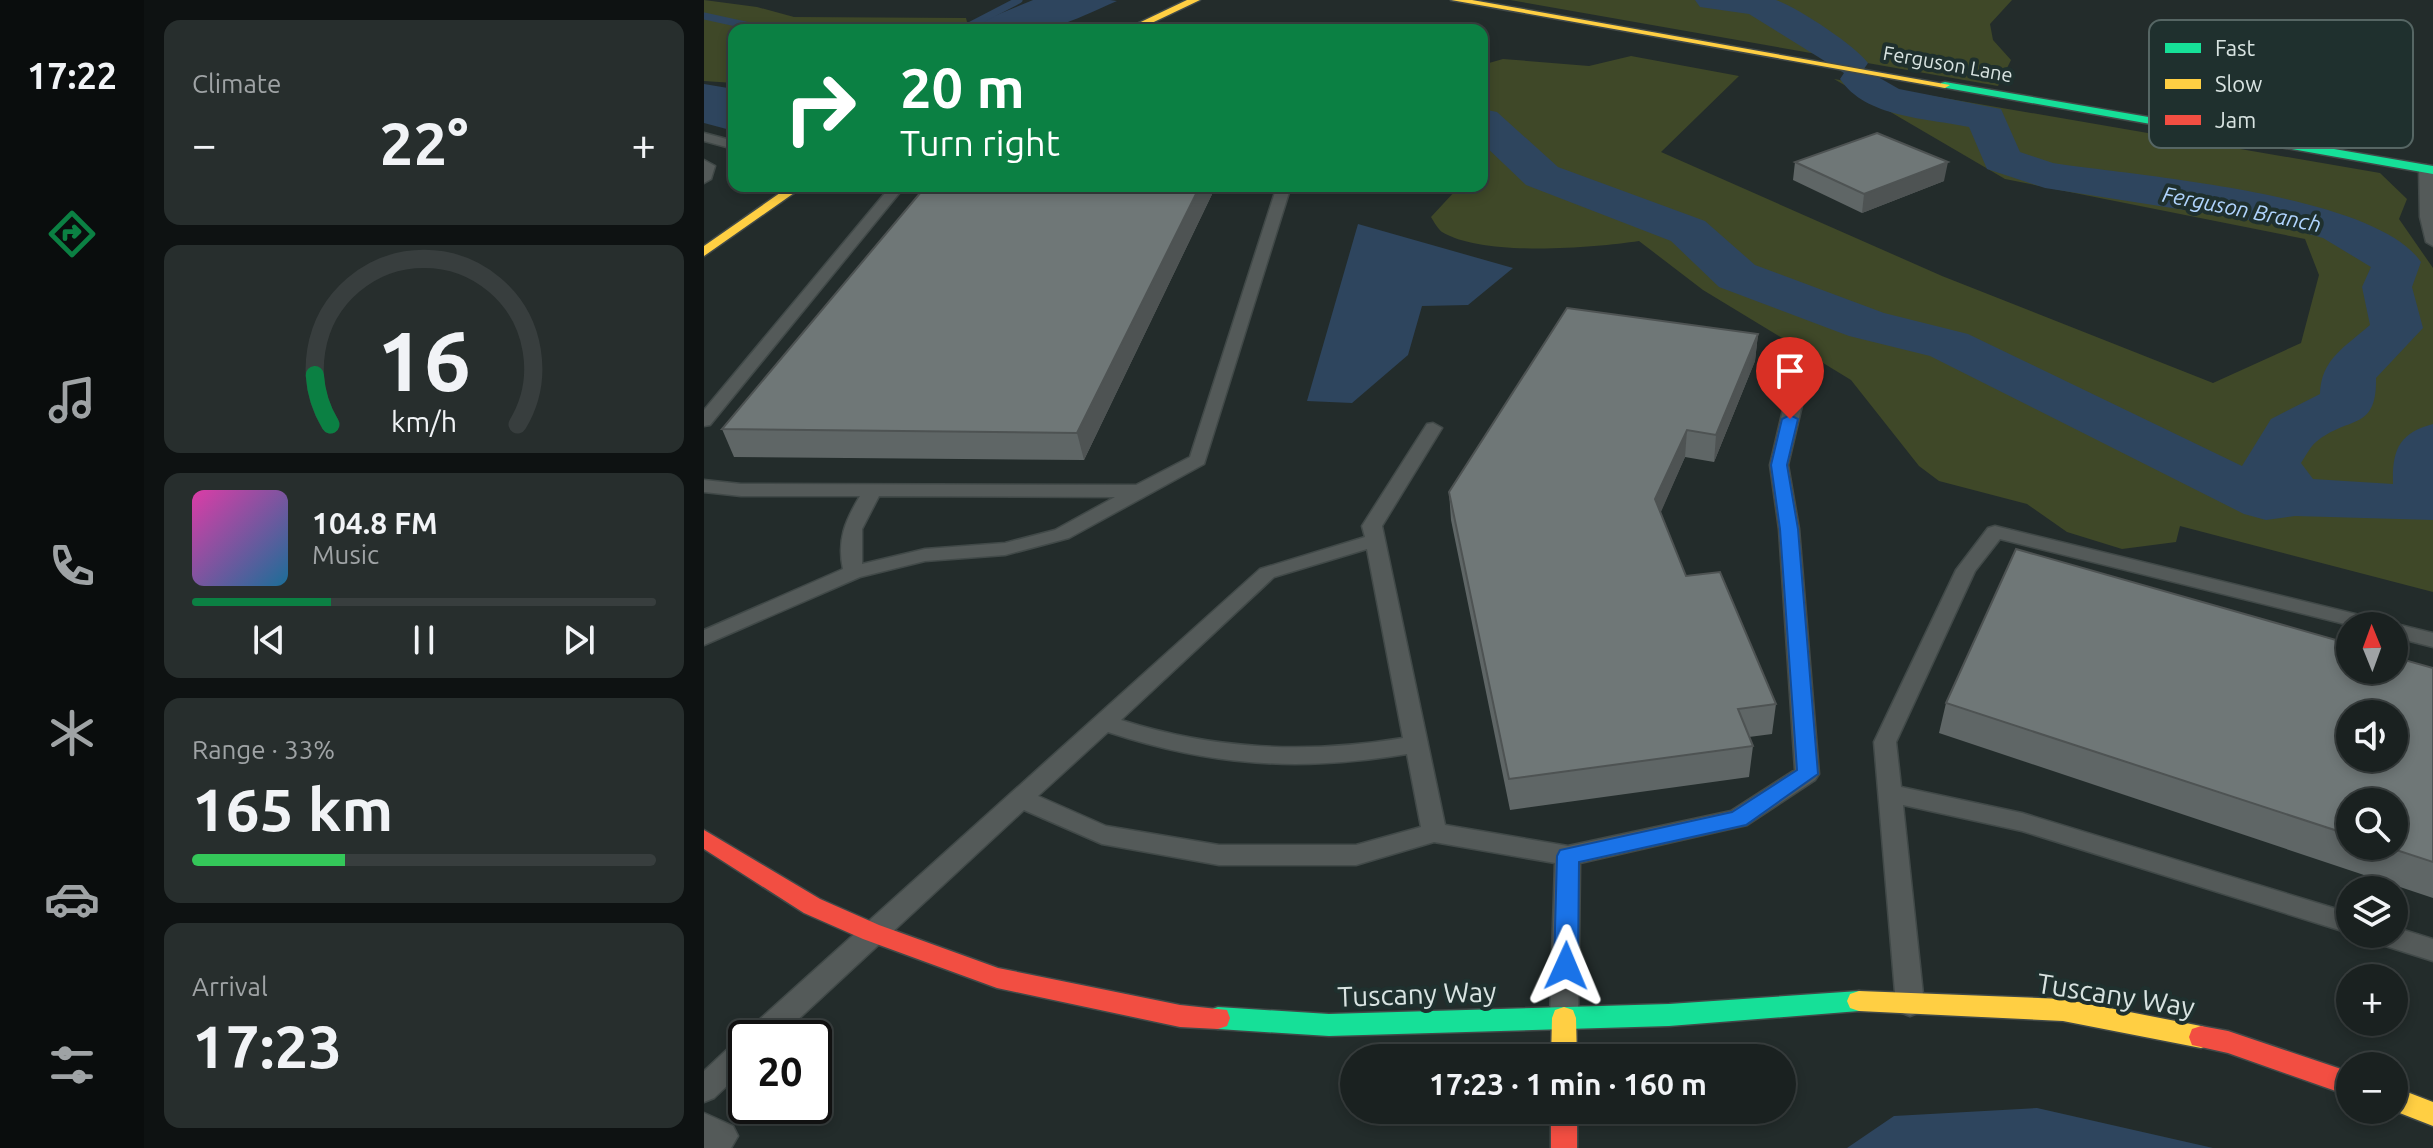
<!DOCTYPE html>
<html lang="en">
<head>
<meta charset="utf-8">
<style>
  body { margin:0; font-family:Ubuntu,sans-serif; background:#272e2d; color:#f1f3f6; height:100vh; display:flex; flex-direction:column; font-size:30px; white-space:nowrap }
  * { box-sizing:border-box; margin:0 }
  p { font-size:26px; color:#9fa3a5 }
  .icon { flex:none; width:44px; height:44px; fill:none; stroke:currentColor; stroke-width:2; stroke-linecap:round; stroke-linejoin:round }
  .map { position:relative; flex:1; overflow:hidden }
  .sheet { display:flex; flex-direction:column; gap:20px; padding:20px; background:#0e1212; width:560px }
  .sheet>* { flex:none }
  .guide { position:absolute; left:24px; top:24px; width:760px; height:168px; border-radius:16px; box-shadow:0 4px 12px #0003,0 0 0 2px #383e3e; background:#0b8043; color:#fff; overflow:hidden }
  .needle { width:52px; rotate:359deg }
  .controls { position:absolute; left:1632px; top:612px; display:grid; gap:16px }
  .controls a { display:grid; place-items:center; width:72px; height:72px; border-radius:50%; background:#1a2120; box-shadow:0 4px 12px #0003,0 0 0 2px #383e3e; font-size:40px }
  .speed { position:absolute; left:24px; top:1020px; display:flex; gap:16px; font-size:40px; font-weight:700; text-align:center }
  .speed>* { display:grid; place-content:center; width:104px; height:104px; border-radius:50%; background:#1a2120; box-shadow:0 4px 12px #0003,0 0 0 2px #383e3e; line-height:1 }
  .speed .limit { border:4px solid #111; border-radius:12px; background:#fff; color:#111 }
  .pin { position:absolute; display:grid; place-items:center; width:68px; height:68px; color:#fff; margin:-82px -34px; border-radius:50% 50% 50% 0; rotate:-45deg; box-shadow:0 0 8px #0007 }
  .pin .icon { rotate:45deg }
  .me { position:absolute; width:88px; margin:-44px; rotate:1deg; stroke-linejoin:round; filter:drop-shadow(0 0 6px #0008) }
  .turn { display:flex; align-items:center; gap:28px; height:168px; padding:0 40px; font-size:36px }
  .turn .icon { width:104px; height:104px; stroke-width:2.5 }
  .turn b { display:block; font-size:56px; line-height:68px }
  .big { font-size:60px; font-weight:700; line-height:1.1 }
  .sheet .tile { flex:1; display:flex; flex-direction:column; justify-content:center; gap:12px; min-width:0; padding:0 28px; border-radius:16px; background:#272e2d }
  .sheet .dial { align-items:center; gap:0 }
  .dial svg { height:208px; overflow:visible; fill:none; stroke:#383e3e; stroke-width:7; stroke-linecap:round; text-anchor:middle }
  .dial text { fill:#f1f3f6; stroke:none }
  .song { display:flex; align-items:center; gap:24px }
  .cover { width:96px; height:96px; border-radius:12px; background:linear-gradient(135deg,hsl(320 70% 55%),hsl(200 70% 35%)) }
  .played { height:8px; border-radius:4px; background:linear-gradient(90deg,#0b8043 30%,#383e3e 30%) }
  .keys { display:flex; justify-content:space-around; direction:ltr }
  .heat { display:flex; justify-content:space-between; align-items:center; font-size:44px; direction:ltr }
  .charge { height:12px; border-radius:6px; background:linear-gradient(90deg,#34c759 33%,#383e3e 0) }
  .trip { position:absolute; left:636px; top:1044px; width:456px; height:80px; border-radius:40px; background:#1a2120; box-shadow:0 4px 12px #0003,0 0 0 2px #383e3e; font-weight:700; line-height:80px; text-align:center }
  main { display:flex; flex:1; min-height:0 }
  .tabs { display:flex; flex-direction:column; width:144px; justify-content:space-around; align-items:center; background:#0a0d0d; color:#9fa3a5 }
  .tabs .icon { width:56px; height:56px }
  .tabs .selected { color:#0b8043 }
  .tabs b { font-size:36px; color:#f1f3f6 }
  .map>svg:first-child { display:block }
</style>
</head>
<body>
<main>
<nav class="tabs">
<b>17:22</b>
<svg class="icon selected" aria-label="directions" viewBox="0 0 24 24"><path d="M12 3l9 9-9 9-9-9zM9 14v-3h6M13 9l2 2-2 2"/></svg>
<svg class="icon" aria-label="music" viewBox="0 0 24 24"><path d="M9 18V5l10-2v13"/><circle cx="6" cy="18" r="3"/><circle cx="16" cy="16" r="3"/></svg>
<svg class="icon" aria-label="phone" viewBox="0 0 24 24"><path d="M5 4h4l2 5-3 2q2 4 5 5l2-3 5 2v4C11 20 4 13 5 4z"/></svg>
<svg class="icon" aria-label="climate" viewBox="0 0 24 24"><path d="M12 3v18M4 7l16 10M4 17L20 7"/></svg>
<svg class="icon" aria-label="car" viewBox="0 0 24 24"><path d="M5 17H2v-5l4-1 3-4h7l3 4 3 1v5h-3M9 17h6M6 11h13"/><circle cx="7" cy="17" r="2"/><circle cx="17" cy="17" r="2"/></svg>
<svg class="icon" aria-label="filters" viewBox="0 0 24 24"><path d="M4 7h16M4 17h16"/><circle cx="9" cy="7" r="2"/><circle cx="15" cy="17" r="2"/></svg>
</nav>
<section class="sheet">
<div class="tile"><p>Climate</p>
<div class="heat"><a>−</a><b class="big">22°</b><a>+</a></div>
</div>
<div class="tile dial"><svg viewBox="0 0 100 80">
<path d="M14 69A42 42 0 1 1 86 69"/>
<path d="M14 69A42 42 0 0 1 8 50" stroke="#0b8043"/>
<text x="50" y="56" font-size="32" font-weight="700">16</text>
<text x="50" y="72" font-size="11">km/h</text>
</svg></div>
<div class="tile">
<div class="song"><i class="cover"></i><div><b>104.8 FM</b><p>Music</p></div></div>
<div class="played"></div>
<div class="keys"><svg class="icon" aria-label="previous" viewBox="0 0 24 24"><path d="M18 5L8 12l10 7zM5 5v14"/></svg><svg class="icon" aria-label="pause" viewBox="0 0 24 24"><path d="M8 5v14M16 5v14"/></svg><svg class="icon" aria-label="next" viewBox="0 0 24 24"><path d="M6 5l10 7-10 7zM19 5v14"/></svg></div>
</div>
<div class="tile"><p>Range · 33%</p><b class="big">165 km</b><div class="charge"></div></div>
<div class="tile"><p>Arrival</p><b class="big">17:23</b></div>
</section>
<div class="map">
<svg width="1729" height="1148" viewBox="0 0 1729 1148">
  <rect width="100%" height="100%" fill="#232c2b"/>
  <path fill="#3f4828" d="M0 0 53 7 90 17 262 18 263 22 300 30H30V83L0 81Z
    M806 0H1308L1286 24 1289 40 1307 60 1294 86Z
    M927 56 1035 76 957 152 1238 276 1509 383 1597 343 1615 275 1601 239 1301 179 1130 79 1676 173 1703 199 1695 219 1729 268V592L1476 526 1472 542 1418 549 1363 532 1323 504 1235 481 1215 466 1147 380 999 290 935 241C888 248 779 257 738 232 734 229 730 222 727 217L752 190 742 186H778V65L799 59 885 66Z"/>
  <path fill="#2e455e" d="M329 0H406L413 1C352 28 340 37 273 23Z
    M0 84 30 89V131L0 123Z
    M654 224 809 268 764 305 718 306 704 355 648 403 603 401Z
    M1333 1108 1509 1148H1143L1190 1116Z"/>
  <g fill="none" stroke-linecap="round" stroke-linejoin="round">
    <path stroke="#2e455e" stroke-width="7" d="M0 16 64 30
      M257 30 315 0"/>
    <path fill="#2e455e" fill-rule="evenodd" d="M991 0C1012 0 1053 0 1072 0 1093 7 1152 46 1164 63L1160 69 1195 89 1297 109 1316 152 1349 163C1432 176 1670 193 1717 262L1708 287 1719 328 1672 378C1673 432 1644 415 1612 442 1606 447 1601 457 1597 463L1609 479 1689 484C1688 450 1695 433 1729 424V520L1591 516 1562 520 1540 514 1226 356 1145 336 1015 287 967 241 822 185 778 143V109L793 112 854 167 1001 221 1051 265 1180 313 1264 334 1538 466 1567 419 1616 394C1617 359 1641 347 1666 325L1658 287 1667 267 1619 238 1570 224 1341 188 1283 169 1265 127C1223 118 1162 118 1136 79L1140 73 1045 14 996 7Z"/>
    <defs>
      <path id="lane" d="M0 133 30 141V149L0 141Z
        M0 160 11 166 7 179 0 183Z
        M1722 165 1729 169V246L1722 242 1716 217 1715 169Z
        M187 186H201L6 425 0 426V410Z
        M573 186H587L500 464 365 538 301 555 221 561 156 577 0 645V630L139 569C133 540 141 521 156 496H37L0 492V480L37 484 432 485 486 457ZM175 496 411 497 351 530 301 543 221 549 158 564V529Z
        M1091 392 1100 397 1084 465 1095 529 1115 774 1111 780 1043 825 876 863 874 1018 870 1026 860 1030 850 1026 846 1018 851 863 730 842 652 865H515L398 844 320 810 74 1038H42V1068L10 1098 0 1102V1071L32 1041 41 1038 45 1029 556 569 661 537 658 526 723 424 729 423 738 428 678 526 741 825 864 846 1027 811 1091 770 1075 529 1066 465 1082 397ZM663 549 699 738C602 754 511 750 417 720L570 577ZM404 732C507 766 595 772 703 754L717 827 652 845H515L402 826 334 796Z
        M1291 526 1729 633V647L1690 637V626H1649L1296 539 1271 571 1192 742 1197 787 1318 813 1646 913 1648 934 1318 831 1199 805 1220 1004 1216 1012 1206 1016 1196 1012 1192 1004 1170 742 1252 570 1284 528Z
        M1690 927 1729 939V961L1669 942 1665 934H1690Z
        M0 1113 29 1126 34 1136 27 1148H0Z"/>
      <path id="fast" d="M1241 82 1729 166V174L1237 87V83Z
        M1155 991 1164 994 1167 1001 1164 1008 1155 1011 965 1026 625 1036 514 1029 505 1026 502 1018 505 1010 514 1007 625 1014 965 1004Z"/>
      <path id="slow" d="M483 0H496L433 30H420Z
        M747 0H768L1246 85 1241 88Z
        M86 186H100L0 256V246Z
        M1155 991 1359 999 1497 1026 1506 1029 1509 1037 1506 1045 1497 1048 1359 1021 1155 1011 1146 1008 1143 1001 1146 994Z
        M860 1007 869 1010 872 1018 873 1058H847L848 1018 851 1010Z
        M1690 1087 1729 1102V1126L1688 1110Z"/>
      <path id="jam" d="M0 830 116 899 175 925 294 968 476 1005 523 1010 526 1018 523 1026 514 1029 476 1027 293 988 159 939 100 913 0 849Z
        M1497 1026 1524 1031 1646 1072V1096L1524 1053 1488 1045 1485 1037 1488 1029Z
        M847 1110H873V1148H847Z"/>
    </defs>
    <use href="#lane" stroke="#414948" stroke-width="3"/>
    <use href="#fast" stroke="#414948" stroke-width="3"/>
    <use href="#slow" stroke="#414948" stroke-width="3"/>
    <use href="#jam" stroke="#414948" stroke-width="3"/>
    <use href="#lane" fill="#545a59" fill-rule="evenodd"/>
    <use href="#fast" fill="#16e098" fill-rule="evenodd"/>
    <use href="#slow" fill="#ffcf43" fill-rule="evenodd"/>
    <use href="#jam" fill="#f24e42" fill-rule="evenodd"/>
  </g>
  <path fill="#5f6666" fill-rule="evenodd" d="M1091 162 1240 181 1158 213 1089 180Z
    M512 186 380 460 30 457 18 429Z
    M1054 334 1051 361 1010 462 981 457 956 513 982 576 1072 704 1068 734 1045 737 1049 746 1045 777 806 810 747 520 745 492Z
    M1729 668V898L1235 733 1242 703ZM1646 802 1690 846H1646Z"/>
  <path fill="#4e5353" d="M1244 162 1240 181 1158 213 1160 194Z
    M496 186H512L380 460 373 433Z
    M1054 334 1051 361 1010 462 1012 435Z
    M983 430 981 457 950 528 951 499Z"/>
  <path fill="#6f7777" stroke="#4e5353" stroke-width="2" fill-rule="evenodd" d="M1173 133 1244 162 1160 194 1091 162Z
    M222 186H496L373 433 18 429Z
    M863 308 1054 334 1012 435 983 430 951 499 982 576 1016 572 1072 704 1034 709 1049 746 805 779 745 492Z
    M1312 549 1646 644V670H1690V657L1729 668V862L1680 846H1690V802H1646V835L1242 703ZM1646 714H1690V758H1646Z"/>
  <path fill="#1a73e8" stroke="#114b97" stroke-width="2" d="M1086 415 1094 419 1083 465 1094 529 1114 774 1042 825 875 862 874 966 870 973 862 976 853 973 850 966 853 856 856 850 1028 812 1093 770 1076 529 1067 465 1078 419Z"/>
  <g text-anchor="middle" stroke-width="8" stroke-linejoin="round" paint-order="stroke">
    <g font-size="20" fill="#d8e3e1" stroke="#1f302e">
      <text transform="translate(1244 64) rotate(10)" y="7">Ferguson Lane</text>
    </g>
    <g font-size="22" font-style="italic" fill="#b0d4fd" stroke="#1f302e">
      <text transform="translate(1538 209) rotate(11)" y="8">Ferguson Branch</text>
    </g>
    <g font-size="28" fill="#d8e3e1" stroke="#1f302e">
      <text transform="translate(713 994) rotate(-2)" y="10">Tuscany Way</text>
      <text transform="translate(1412 995) rotate(9)" y="10">Tuscany Way</text>
    </g>
  </g>
  <rect x="1445" y="20" width="264" height="128" rx="12" fill="#1f302e" stroke="#566664" stroke-width="2"/>
  <rect x="1461" y="43" width="36" height="10" fill="#16e098"/>
  <rect x="1461" y="79" width="36" height="10" fill="#ffcf43"/>
  <rect x="1461" y="115" width="36" height="10" fill="#f24e42"/>
  <g font-size="22" fill="#d8e3e1">
    <text x="1511" y="56">Fast</text>
    <text x="1511" y="92">Slow</text>
    <text x="1511" y="128">Jam</text>
  </g>
</svg>
<div class="controls">
<a><svg class="needle" viewBox="-14 -14 28 28"><path d="M0-13l5 13h-10z" fill="#e53935"/><path d="M0 13l5-13h-10z" fill="#9fa3a5"/></svg></a>
<a><svg class="icon" aria-label="sound" viewBox="0 0 24 24"><path d="M4 9h4l5-4v14l-5-4H4zM17 9q2 3 0 6"/></svg></a>
<a><svg class="icon" aria-label="search" viewBox="0 0 24 24"><circle cx="10" cy="10" r="6"/><path d="M15 15l6 6"/></svg></a>
<a><svg class="icon" aria-label="layers" viewBox="0 0 24 24"><path d="M12 4l9 5-9 5-9-5zM3 14l9 5 9-5"/></svg></a>
<a>+</a>
<a>−</a>
</div>
<div class="speed"><div class="limit">20</div></div>
<div class="pin" style="left:1086px;top:419px;background:#d93025"><svg class="icon" aria-label="arrive" viewBox="0 0 24 24"><path d="M6 21V4h12l-3 4 3 4H6"/></svg></div>
<svg class="me" style="left:862px;top:966px" viewBox="-20 -20 40 40"><path d="M0-17L14 15 0 8-14 15z" fill="#1a73e8" stroke="#fff" stroke-width="4"/></svg>
<div class="trip">17:23 · 1 min · 160 m</div>
<div class="guide">
<div class="turn"><svg class="icon" aria-label="right" viewBox="0 0 24 24"><path d="M7 20v-9h11M14 6l5 5-5 5"/></svg><div><b>20 m</b>Turn right</div></div>
</div>
</div>
</main>
</body>
</html>
